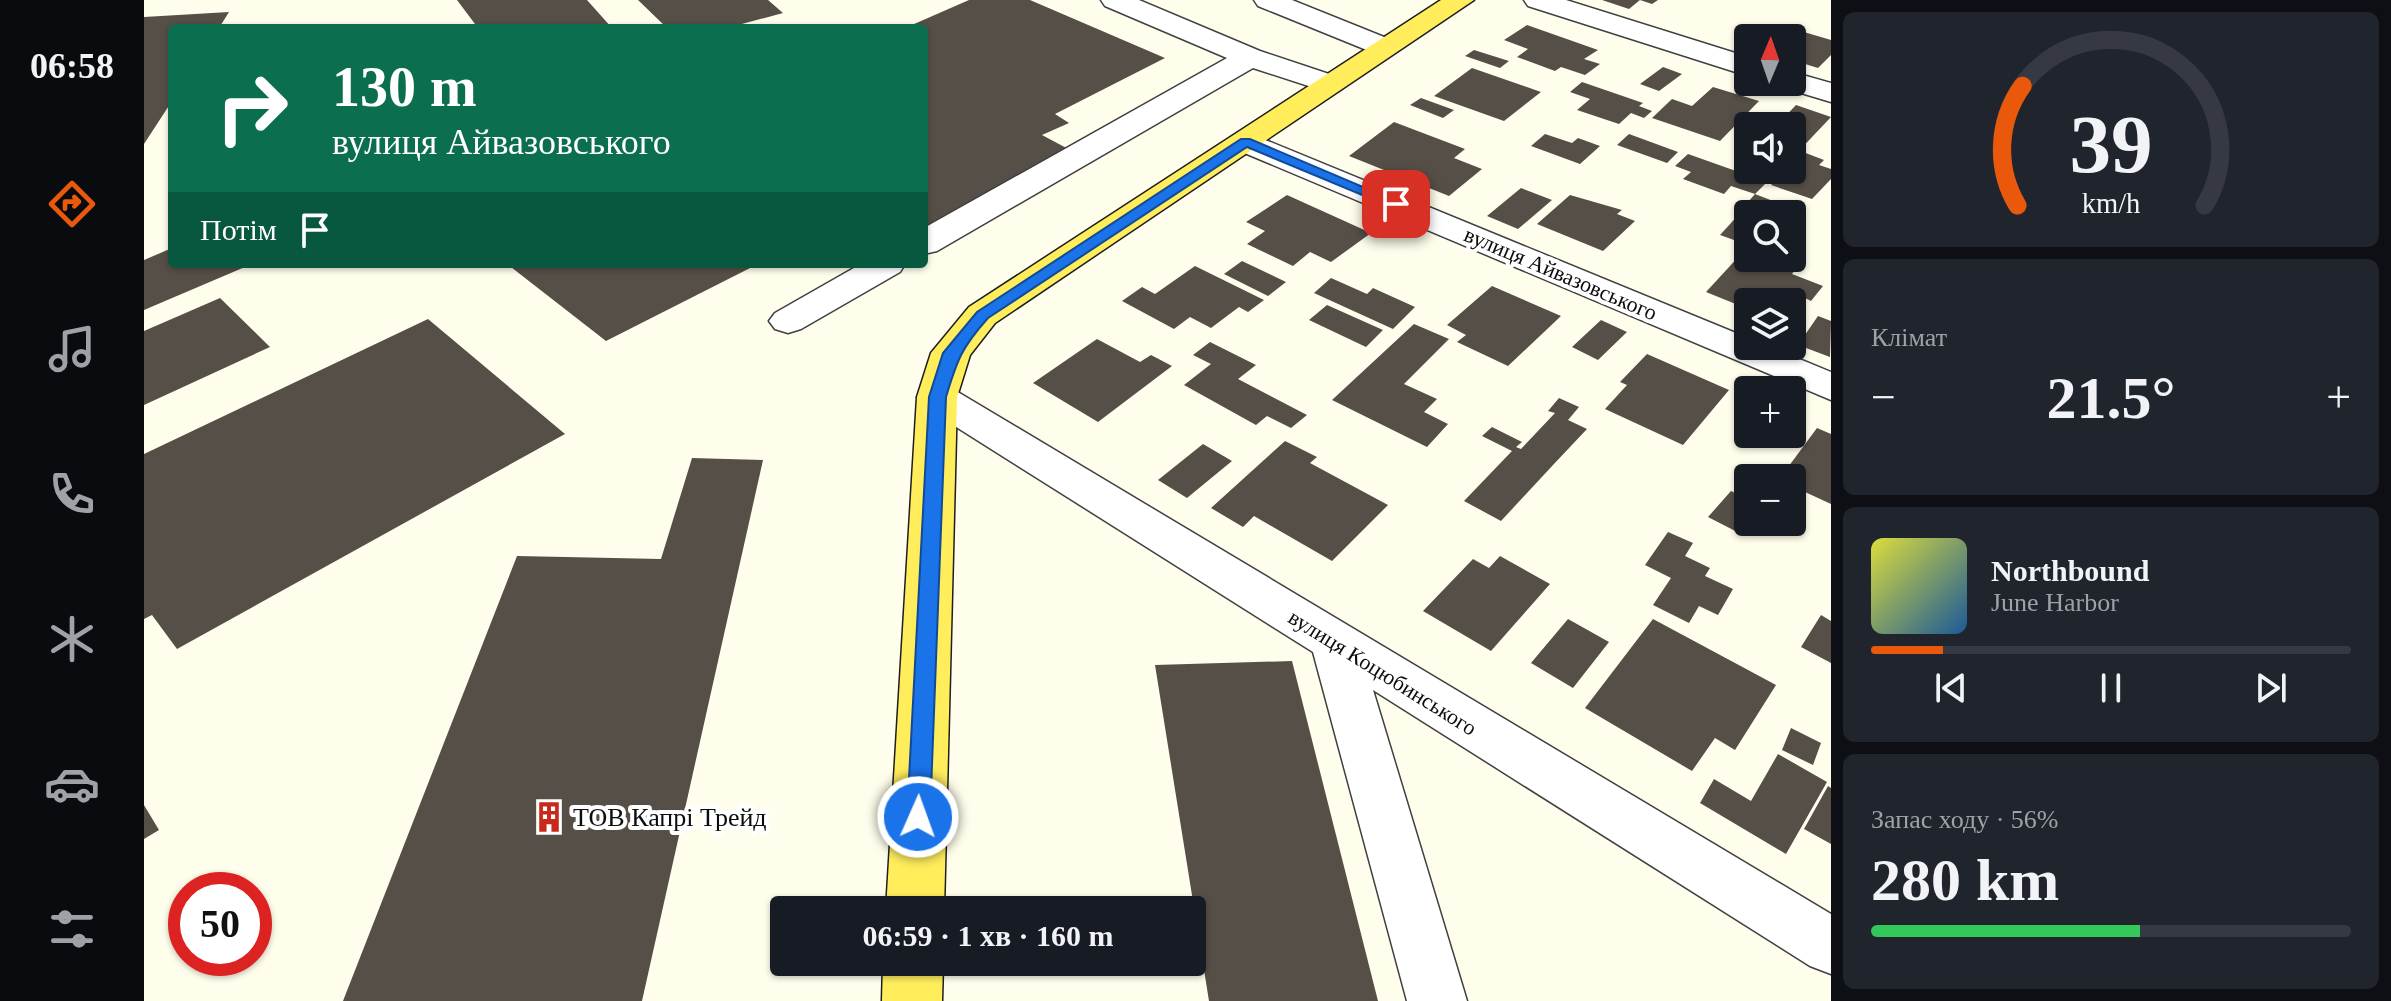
<!DOCTYPE html>
<html lang="uk">
<head>
<meta charset="utf-8">
<style>
  body { margin:0; font-family:Georgia,serif; background:#20242c; color:#f1f3f6; height:100vh; display:flex; flex-direction:column; font-size:30px; white-space:nowrap }
  * { box-sizing:border-box; margin:0 }
  p { font-size:26px; color:#9ea1a6 }
  .icon { flex:none; width:44px; height:44px; fill:none; stroke:currentColor; stroke-width:2; stroke-linecap:round; stroke-linejoin:round }
  .map { position:relative; flex:1; overflow:hidden }
  .sheet { display:flex; flex-direction:column; gap:12px; padding:12px; background:#0d0f14; width:560px }
  .sheet>* { flex:none }
  .hud { position:absolute; left:24px; top:24px; width:760px; height:244px; border-radius:8px; box-shadow:0 2px 6px #0004; background:#0b6e4f; color:#fff; overflow:hidden }
  .needle { width:52px; rotate:2deg }
  .buttons { position:absolute; left:1590px; top:24px; display:grid; gap:16px }
  .buttons a { display:grid; place-items:center; width:72px; height:72px; border-radius:8px; background:#171b24; box-shadow:0 2px 6px #0004; font-size:40px }
  .speed { position:absolute; left:24px; top:872px; display:flex; gap:16px; font-size:40px; font-weight:700; text-align:center }
  .speed>* { display:grid; place-content:center; width:104px; height:104px; border-radius:50%; background:#171b24; box-shadow:0 2px 6px #0004; line-height:1 }
  .speed .limit { border:12px solid #d22; background:#fff; color:#111 }
  .pin { position:absolute; display:grid; place-items:center; width:68px; height:68px; color:#fff; margin:-34px; border-radius:16px; box-shadow:0 4px 12px #0006 }
  .me { position:absolute; width:88px; margin:-44px; rotate:2deg; stroke-linejoin:round; filter:drop-shadow(0 0 6px #0008) }
  .turn { display:flex; align-items:center; gap:28px; height:168px; padding:0 32px; font-size:36px }
  .turn .icon { width:104px; height:104px; stroke-width:2.5 }
  .turn b { display:block; font-size:56px; line-height:68px }
  .then { display:flex; align-items:center; height:76px; padding:0 32px; background:#0003; gap:16px; font-size:30px }
  .big { font-size:60px; font-weight:700; line-height:1.1 }
  .sheet .card { flex:1; display:flex; flex-direction:column; justify-content:center; gap:12px; min-width:0; padding:0 28px; border-radius:12px; background:#20242c }
  .sheet .dial { align-items:center; gap:0 }
  .dial svg { height:208px; overflow:visible; fill:none; stroke:#363941; stroke-width:7; stroke-linecap:round; text-anchor:middle }
  .dial text { fill:#f1f3f6; stroke:none }
  .song { display:flex; align-items:center; gap:24px }
  .cover { width:96px; height:96px; border-radius:12px; background:linear-gradient(135deg,hsl(60 70% 55%),hsl(210 70% 35%)) }
  .played { height:8px; border-radius:4px; background:linear-gradient(90deg,#ea580c 15%,#363941 15%) }
  .keys { display:flex; justify-content:space-around; direction:ltr }
  .heat { display:flex; justify-content:space-between; align-items:center; font-size:44px; direction:ltr }
  .charge { height:12px; border-radius:6px; background:linear-gradient(90deg,#34c759 56%,#363941 0) }
  .trip { position:absolute; left:626px; top:896px; width:436px; height:80px; border-radius:8px; background:#171b24; box-shadow:0 2px 6px #0004; font-weight:700; line-height:80px; text-align:center }
  main { display:flex; flex:1; min-height:0 }
  .dock { display:flex; flex-direction:column; width:144px; justify-content:space-around; align-items:center; background:#090b0e; color:#9ea1a6 }
  .dock .icon { width:56px; height:56px }
  .dock .current { color:#ea580c }
  .dock b { font-size:36px; color:#f1f3f6 }
  .map>svg:first-child { display:block }
</style>
</head>
<body>
<main>
<nav class="dock">
<b>06:58</b>
<svg class="icon current" aria-label="directions" viewBox="0 0 24 24"><path d="M12 3l9 9-9 9-9-9zM9 14v-3h6M13 9l2 2-2 2"/></svg>
<svg class="icon" aria-label="music" viewBox="0 0 24 24"><path d="M9 18V5l10-2v13"/><circle cx="6" cy="18" r="3"/><circle cx="16" cy="16" r="3"/></svg>
<svg class="icon" aria-label="phone" viewBox="0 0 24 24"><path d="M5 4h4l2 5-3 2q2 4 5 5l2-3 5 2v4C11 20 4 13 5 4z"/></svg>
<svg class="icon" aria-label="climate" viewBox="0 0 24 24"><path d="M12 3v18M4 7l16 10M4 17L20 7"/></svg>
<svg class="icon" aria-label="car" viewBox="0 0 24 24"><path d="M5 17H2v-5l4-1 3-4h7l3 4 3 1v5h-3M9 17h6M6 11h13"/><circle cx="7" cy="17" r="2"/><circle cx="17" cy="17" r="2"/></svg>
<svg class="icon" aria-label="filters" viewBox="0 0 24 24"><path d="M4 7h16M4 17h16"/><circle cx="9" cy="7" r="2"/><circle cx="15" cy="17" r="2"/></svg>
</nav>
<div class="map">
<svg width="1687" height="1001" viewBox="0 0 1687 1001">
  <rect width="100%" height="100%" fill="#fffeec"/>
  <path fill="#564f48" d="M313 0H443L468 28H334Z
    M494 0H624L639 13 583 28H523Z
    M825 0H886L1021 58 911 114 925 123 898 135 928 151 780 232V28H761Z
    M1458 0H1514L1508 4 1496 0 1485 9Z
    M85 12 75 28H28V101L0 144V17Z
    M1383 25 1454 50 1440 59 1456 64 1441 75 1417 67 1411 71 1373 57 1384 49 1360 40Z
    M1643 27 1687 40V55L1674 68 1648 60V38H1624Z
    M1330 50 1365 61 1356 68 1321 56Z
    M1519 67 1538 74 1515 91 1496 84Z
    M1328 68 1397 92 1360 121 1290 96Z
    M1438 82 1499 103 1495 106 1508 111 1500 118 1487 113 1475 124 1433 110 1446 99 1426 92Z
    M1569 87 1615 101 1576 141 1508 118 1528 99 1548 106Z
    M1277 98 1310 110 1299 118 1266 105Z
    M1652 105 1687 117 1651 155 1648 126H1632Z
    M1250 122 1321 149 1310 158 1338 169 1305 196 1205 156Z
    M1401 134 1428 143 1434 138 1456 146 1436 164 1387 146Z
    M1485 134 1534 152 1523 163 1473 145Z
    M1659 152 1680 160 1675 165 1687 169V179L1668 199 1627 185 1642 170H1648V163Z
    M1544 154 1623 182 1611 194 1587 186 1580 194 1539 179 1547 172 1531 166Z
    M1377 188 1408 200 1374 229 1343 216Z
    M1611 194 1642 206 1635 214 1604 202Z
    M1143 195 1227 233 1187 262 1166 252 1149 266 1103 244 1121 231 1102 222Z
    M1426 195 1478 210 1473 214 1491 221 1459 251 1393 224Z
    M1598 211 1604 213V245L1576 235Z
    M28 248V264H108L0 310V260Z
    M1597 254 1651 270 1648 274 1679 286 1667 301 1661 298 1648 315V302H1604V309L1562 292Z
    M1098 261 1142 282 1124 296 1080 274Z
    M363 264H614L462 341Z
    M1051 266 1120 300 1104 312 1095 307 1067 328 1046 317 1030 329 978 301 998 287 1011 294Z
    M1187 278 1223 294 1229 288 1271 307 1249 329 1170 293Z
    M1348 286 1417 316 1364 366 1313 342 1322 335 1303 325Z
    M76 298 126 347 0 405V331Z
    M1183 305 1239 330 1222 347 1165 320Z
    M1674 316 1687 321 1686 357 1654 345Z
    M284 319 421 434 33 649 8 615 0 619V454Z
    M1457 320 1483 332 1454 360 1428 347Z
    M1270 324 1305 339 1260 384 1293 399 1280 412 1304 424 1283 447 1188 400Z
    M953 339 996 362 1007 355 1028 366 954 422 889 383Z
    M1066 342 1112 365 1094 379 1163 415 1147 428 1123 416 1112 425 1040 385 1067 364 1049 355Z
    M1503 354 1585 390 1539 445 1461 409 1483 385 1476 382Z
    M1415 398 1435 407 1424 420 1443 429 1409 465 1357 521 1320 501 1368 451 1338 436 1348 427 1378 442 1372 447 1377 449 1411 413 1404 411Z
    M1673 428 1687 434V504L1648 486V478H1636Z
    M1141 441 1173 457 1166 463 1244 505 1188 561 1110 516 1099 527 1067 508Z
    M1059 444 1088 461 1043 498 1014 480Z
    M548 458 619 460 498 1001H199L373 556 517 559Z
    M1587 491 1604 499V522H1610L1599 535 1564 517Z
    M1524 532 1549 543 1541 556 1566 568 1561 576 1589 589 1574 615 1555 606 1545 623 1509 605 1527 578 1501 565Z
    M1356 556 1406 584 1347 651 1279 611 1329 559 1345 568Z
    M1677 615 1687 621V663L1657 647Z
    M1424 619 1465 642 1429 688 1387 663Z
    M1509 619 1632 685 1591 750 1571 738 1548 771 1441 708Z
    M1148 661 1234 1001H1065L1011 665Z
    M1647 728 1677 743 1669 765 1638 750Z
    M1634 754 1683 782 1642 854 1556 803 1570 779 1607 801Z
    M1684 786 1687 788V844L1660 829Z
    M0 805 15 830 0 839Z"/>
  <g fill="none" stroke-linecap="round" stroke-linejoin="round">
    <defs>
      <path id="minor" d="M957 0H995L1116 51 1194 77 1198 83 1194 89 1183 92 1109 68 793 251 780 254V228L1083 58 961 6Z
        M1110 0H1148L1250 41 1254 47 1250 53H1230L1114 6Z
        M1380 0H1422L1604 57V76L1384 6Z
        M1648 72 1687 83V102L1637 87 1634 82H1648Z
        M1102 132 1604 338V346H1624L1687 372V400L1091 149 1086 142 1091 135Z
        M717 264H761L756 272 657 329 644 333 631 329 625 321 631 313Z
        M793 384 807 388 1687 914V974L1666 966 1229 690 1323 1001H1263L1169 652 779 406 773 397 779 388Z"/>
      <path id="major" d="M1297 0H1330L851 323 826 355 813 397 800 910H742L773 397 787 353 825 307Z
        M739 962H799L798 1001H738Z"/>
    </defs>
    <use href="#minor" stroke="#404040" stroke-width="3"/>
    <use href="#major" stroke="#1e1e1e" stroke-width="3"/>
    <use href="#minor" fill="#fff" fill-rule="evenodd"/>
    <use href="#major" fill="#ffed5c" fill-rule="evenodd"/>
  </g>
  <path fill="#1a73e8" stroke="#114b97" stroke-width="2" d="M1097 139H1106L1259 204 1247 207 1103 147 844 318C818 347 813 360 802 397L786 817 782 824 774 826 766 824 763 817 785 397 799 353 833 312Z"/>
  <defs>
    <symbol id="building-bare" viewBox="-9 -9 18 18"><path d="M-4-6H4V6H1V3H-1V6H-4ZM-2.5-4.3h1.7v1.8h-1.7ZM.8-4.3h1.7v1.8H.8ZM-2.5-1h1.7V.8h-1.7ZM.8-1h1.7V.8H.8Z" fill="#c7291a" stroke="#fff" stroke-width="2.5" paint-order="stroke"/></symbol>
  </defs>
  <g fill-rule="evenodd">
    <use href="#building-bare" x="383" y="795" width="44" height="44"/>
  </g>
  <g text-anchor="middle" stroke-width="8" stroke-linejoin="round" paint-order="stroke">
    <g font-size="22" fill="#0d0d0d" stroke="#fff">
      <text transform="translate(1417 273) rotate(23)" y="8">вулиця Айвазовського</text>
      <text transform="translate(1239 672) rotate(32)" y="8">вулиця Коцюбинського</text>
    </g>
    <g font-size="26" fill="#0d0d0d" stroke="#fff" text-anchor="start">
      <text x="429" y="826">ТОВ Капрі Трейд</text>
    </g>
  </g>
</svg>
<div class="buttons">
<a><svg class="needle" viewBox="-14 -14 28 28"><path d="M0-13l5 13h-10z" fill="#e53935"/><path d="M0 13l5-13h-10z" fill="#9ea1a6"/></svg></a>
<a><svg class="icon" aria-label="sound" viewBox="0 0 24 24"><path d="M4 9h4l5-4v14l-5-4H4zM17 9q2 3 0 6"/></svg></a>
<a><svg class="icon" aria-label="search" viewBox="0 0 24 24"><circle cx="10" cy="10" r="6"/><path d="M15 15l6 6"/></svg></a>
<a><svg class="icon" aria-label="layers" viewBox="0 0 24 24"><path d="M12 4l9 5-9 5-9-5zM3 14l9 5 9-5"/></svg></a>
<a>+</a>
<a>−</a>
</div>
<div class="speed"><div class="limit">50</div></div>
<div class="pin" style="left:1252px;top:204px;background:#d93025"><svg class="icon" aria-label="arrive" viewBox="0 0 24 24"><path d="M6 21V4h12l-3 4 3 4H6"/></svg></div>
<svg class="me" style="left:774px;top:817px" viewBox="-20 -20 40 40"><circle r="17" fill="#1a73e8" stroke="#fff" stroke-width="3"/><path d="M0-11L8 9 0 5-8 9z" fill="#fff"/></svg>
<div class="trip">06:59 · 1 хв · 160 m</div>
<div class="hud">
<div class="turn"><svg class="icon" aria-label="right" viewBox="0 0 24 24"><path d="M7 20v-9h11M14 6l5 5-5 5"/></svg><div><b>130 m</b>вулиця Айвазовського</div></div>
<div class="then">Потім<svg class="icon" aria-label="arrive" viewBox="0 0 24 24"><path d="M6 21V4h12l-3 4 3 4H6"/></svg></div>
</div>
</div>
<section class="sheet">
<div class="card dial"><svg viewBox="0 0 100 80">
<path d="M14 69A42 42 0 1 1 86 69"/>
<path d="M14 69A42 42 0 0 1 16 23" stroke="#ea580c"/>
<text x="50" y="56" font-size="32" font-weight="700">39</text>
<text x="50" y="72" font-size="11">km/h</text>
</svg></div>
<div class="card"><p>Клімат</p>
<div class="heat"><a>−</a><b class="big">21.5°</b><a>+</a></div>
</div>
<div class="card">
<div class="song"><i class="cover"></i><div><b>Northbound</b><p>June Harbor</p></div></div>
<div class="played"></div>
<div class="keys"><svg class="icon" aria-label="previous" viewBox="0 0 24 24"><path d="M18 5L8 12l10 7zM5 5v14"/></svg><svg class="icon" aria-label="pause" viewBox="0 0 24 24"><path d="M8 5v14M16 5v14"/></svg><svg class="icon" aria-label="next" viewBox="0 0 24 24"><path d="M6 5l10 7-10 7zM19 5v14"/></svg></div>
</div>
<div class="card"><p>Запас ходу · 56%</p><b class="big">280 km</b><div class="charge"></div></div>
</section>
</main>
</body>
</html>
